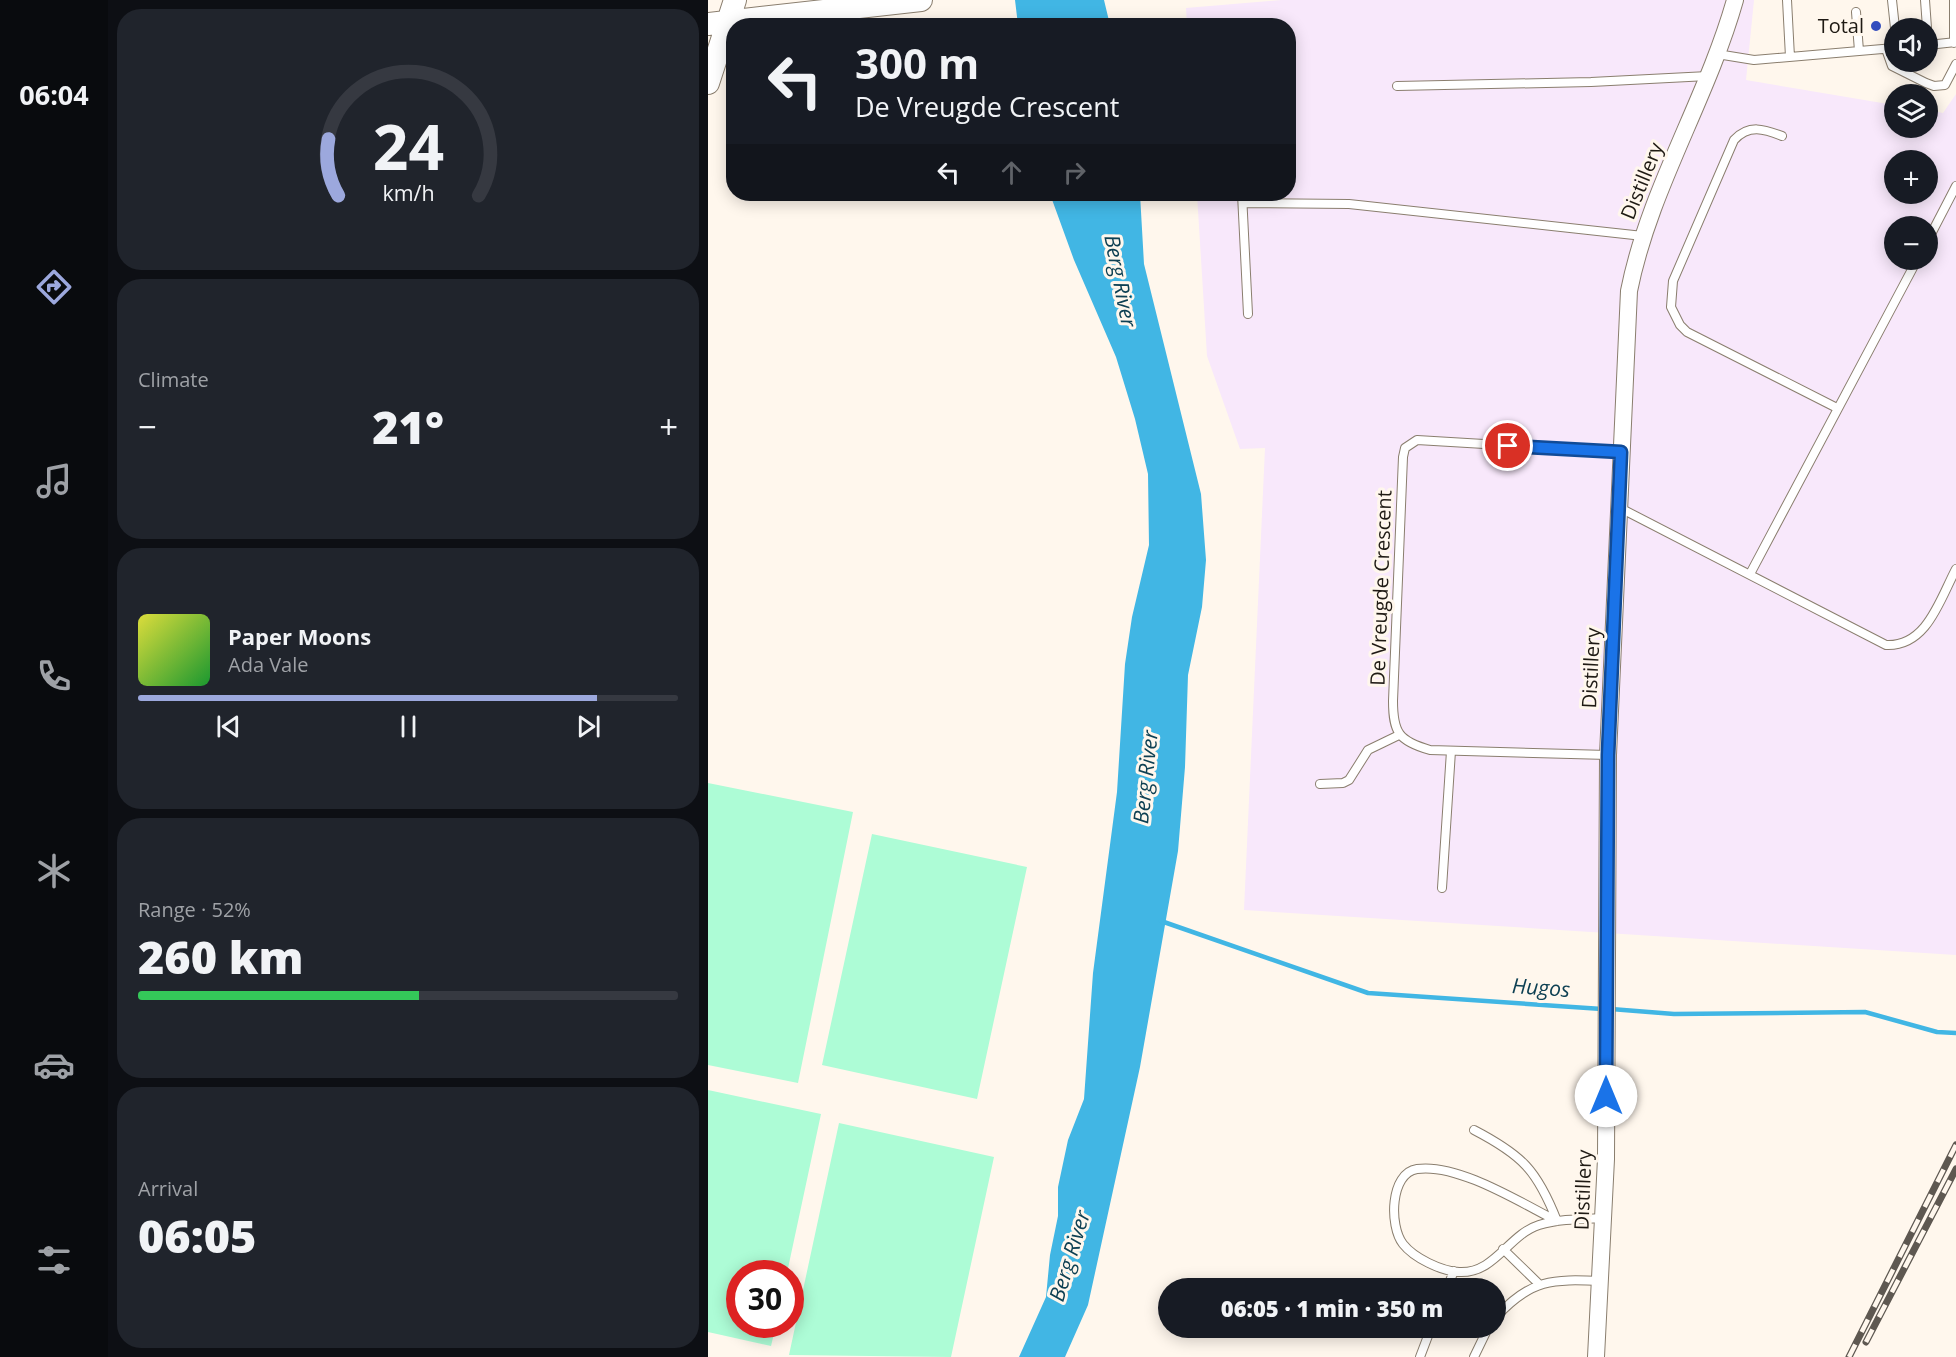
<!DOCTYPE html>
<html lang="en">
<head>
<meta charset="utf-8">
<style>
  body { margin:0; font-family:"Open Sans",sans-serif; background:#20242c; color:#f1f3f6; height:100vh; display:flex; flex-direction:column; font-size:22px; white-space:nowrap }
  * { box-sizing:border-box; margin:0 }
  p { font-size:20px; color:#9ea1a6 }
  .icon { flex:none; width:33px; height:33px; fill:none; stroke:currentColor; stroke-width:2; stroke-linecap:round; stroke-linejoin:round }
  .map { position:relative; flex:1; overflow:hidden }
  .details { display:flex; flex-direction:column; gap:9px; padding:9px; background:#0d0f14; width:600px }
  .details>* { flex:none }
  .top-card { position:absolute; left:18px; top:18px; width:570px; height:183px; border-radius:24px; box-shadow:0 3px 15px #0003; background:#171b24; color:#f1f3f6; overflow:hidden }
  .fabs { position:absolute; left:1176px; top:18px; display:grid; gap:12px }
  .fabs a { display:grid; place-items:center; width:54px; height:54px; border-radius:50%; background:#171b24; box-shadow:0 3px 15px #0003; font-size:30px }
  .speed { position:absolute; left:18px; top:1260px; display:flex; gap:12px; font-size:30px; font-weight:700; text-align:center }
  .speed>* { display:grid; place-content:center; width:78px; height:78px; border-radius:50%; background:#171b24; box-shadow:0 3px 15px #0003; line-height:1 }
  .speed .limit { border:9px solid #d22; background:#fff; color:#111 }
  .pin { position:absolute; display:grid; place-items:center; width:51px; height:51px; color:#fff; margin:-26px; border:3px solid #fff; border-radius:50%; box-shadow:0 2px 6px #0007 }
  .me { position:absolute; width:66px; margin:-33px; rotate:0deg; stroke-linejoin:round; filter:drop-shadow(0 0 4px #0008) }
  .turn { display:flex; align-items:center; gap:21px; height:126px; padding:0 30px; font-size:27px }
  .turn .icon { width:78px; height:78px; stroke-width:2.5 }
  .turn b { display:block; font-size:42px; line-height:51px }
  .lanes { display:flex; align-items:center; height:57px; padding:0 30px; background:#0003; justify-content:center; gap:30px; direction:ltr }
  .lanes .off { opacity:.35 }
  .big { font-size:45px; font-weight:800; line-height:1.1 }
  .details .widget { flex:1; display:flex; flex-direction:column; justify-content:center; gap:9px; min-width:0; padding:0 21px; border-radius:24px; background:#20242c }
  .details .dial { align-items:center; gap:0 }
  .dial svg { height:156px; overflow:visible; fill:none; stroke:#363941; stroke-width:7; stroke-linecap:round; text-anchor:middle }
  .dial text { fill:#f1f3f6; stroke:none }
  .song { display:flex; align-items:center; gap:18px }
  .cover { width:72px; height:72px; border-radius:9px; background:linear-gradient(135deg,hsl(60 70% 55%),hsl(130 70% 35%)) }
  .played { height:6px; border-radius:3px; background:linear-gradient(90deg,#9ca8dd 85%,#363941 85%) }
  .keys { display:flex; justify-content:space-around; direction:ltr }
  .heat { display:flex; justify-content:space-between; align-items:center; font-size:33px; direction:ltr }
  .charge { height:9px; border-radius:4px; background:linear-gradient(90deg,#34c759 52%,#363941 0) }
  .trip { position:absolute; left:450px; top:1278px; width:348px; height:60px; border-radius:30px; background:#171b24; box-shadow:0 3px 15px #0003; font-weight:800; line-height:60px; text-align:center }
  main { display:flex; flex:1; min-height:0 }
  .menu { display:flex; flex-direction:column; width:108px; justify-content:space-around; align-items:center; background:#090b0e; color:#9ea1a6 }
  .menu .icon { width:42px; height:42px }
  .menu .active { color:#9ca8dd }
  .menu b { font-size:27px; color:#f1f3f6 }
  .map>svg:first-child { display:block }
</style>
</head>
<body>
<main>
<nav class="menu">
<b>06:04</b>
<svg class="icon active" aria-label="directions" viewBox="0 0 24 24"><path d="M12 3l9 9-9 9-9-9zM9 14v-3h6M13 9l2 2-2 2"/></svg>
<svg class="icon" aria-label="music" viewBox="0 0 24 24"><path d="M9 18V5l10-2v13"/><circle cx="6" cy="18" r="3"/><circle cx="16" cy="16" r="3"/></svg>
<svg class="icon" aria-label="phone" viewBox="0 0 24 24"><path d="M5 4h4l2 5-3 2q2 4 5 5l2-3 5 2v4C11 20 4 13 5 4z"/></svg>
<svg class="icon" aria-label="climate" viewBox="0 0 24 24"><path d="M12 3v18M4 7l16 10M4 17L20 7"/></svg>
<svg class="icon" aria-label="car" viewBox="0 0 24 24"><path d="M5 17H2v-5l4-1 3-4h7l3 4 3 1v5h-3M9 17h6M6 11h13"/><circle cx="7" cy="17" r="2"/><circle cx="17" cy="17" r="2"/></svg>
<svg class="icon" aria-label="filters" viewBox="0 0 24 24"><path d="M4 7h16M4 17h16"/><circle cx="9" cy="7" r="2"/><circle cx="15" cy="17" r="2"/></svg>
</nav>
<section class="details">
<div class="widget dial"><svg viewBox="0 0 100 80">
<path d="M14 69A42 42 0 1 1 86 69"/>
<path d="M14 69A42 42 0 0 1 9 40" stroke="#9ca8dd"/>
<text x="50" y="56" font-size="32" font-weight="700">24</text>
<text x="50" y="72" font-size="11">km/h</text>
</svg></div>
<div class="widget"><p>Climate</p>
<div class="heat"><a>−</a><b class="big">21°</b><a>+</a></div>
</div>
<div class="widget">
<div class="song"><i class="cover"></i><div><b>Paper Moons</b><p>Ada Vale</p></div></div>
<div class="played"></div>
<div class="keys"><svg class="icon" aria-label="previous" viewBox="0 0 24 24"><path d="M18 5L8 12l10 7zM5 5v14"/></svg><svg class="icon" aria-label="pause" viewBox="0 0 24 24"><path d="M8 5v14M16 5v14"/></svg><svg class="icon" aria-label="next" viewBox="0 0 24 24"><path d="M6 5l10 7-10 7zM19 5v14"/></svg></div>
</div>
<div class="widget"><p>Range · 52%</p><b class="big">260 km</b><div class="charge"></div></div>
<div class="widget"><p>Arrival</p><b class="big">06:05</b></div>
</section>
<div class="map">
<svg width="1248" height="1357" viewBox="0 0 1248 1357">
  <rect width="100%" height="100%" fill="#fff7ed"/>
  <path fill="#f8e8fb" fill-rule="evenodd" d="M574 0H1046L1038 80 1186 105V128H1220V110L1235 113 1248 94V955L536 910 557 448 532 449 499 356 489 194H580V26L479 25 478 8ZM1186 160H1220V194H1186ZM1186 226H1220V260H1186Z"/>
  <path fill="#adfcd6" d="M0 783 145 812 90 1083 0 1065Z
    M164 834 319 867 269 1099 114 1065Z
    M0 1090 113 1114 79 1273 32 1274V1324L68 1325 63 1346 0 1332Z
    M131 1123 286 1157 243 1357 81 1355Z"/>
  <path fill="#41b6e4" d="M307 0H396L402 25H310Z
    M342 194H432L436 264 493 494 498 560 494 607 480 675 477 767 470 851 432 1067 380 1305 357 1357H311L338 1297 342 1255 350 1216V1187L360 1140 376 1099 385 973 409 792 417 664 424 617 441 545 440 474 427 419 408 357 366 260Z"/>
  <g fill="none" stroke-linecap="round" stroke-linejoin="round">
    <path stroke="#41b6e4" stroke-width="4.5" d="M453 921 660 993 894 1009
      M903 1009 966 1014 1157 1012 1229 1032 1248 1033"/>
    <defs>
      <path id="lane" d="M1079 0 1082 57
        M1184 0 1187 28
        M1217 0 1219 28
        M1246 0V43
        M1148 12 1151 51
        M1220 45 1248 42
        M1178 49 1184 66 1218 83 1226 86 1237 85 1248 64
        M1009 54 1046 60 1186 48
        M689 86 883 82 1000 76
        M1074 136C1056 129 1041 124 1026 140L965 281 963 307 972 325 979 332 1129 408
        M534 194 540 314
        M535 203 641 204 935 236
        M1220 240 1248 186
        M912 508 1178 645C1219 647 1232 599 1248 569
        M1042 574 1209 260
        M900 755 722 750C691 741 685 733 685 701L695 457 697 448 709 440 913 452
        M612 784 635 783 641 780 660 750 691 735
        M734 888 743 751
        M766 1130C814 1155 829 1170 849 1221
        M849 1221C813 1203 750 1163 709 1169 682 1173 681 1226 695 1244 706 1258 733 1271 751 1272 787 1274 800 1235 831 1225 851 1219 874 1219 895 1218
        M795 1249 831 1284
        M739 1288 746 1271
        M788 1317C823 1279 844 1279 893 1281
        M712 1357 723 1328
        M766 1357 780 1328"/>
      <path id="street" d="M888 1357 898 1159 900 755 921 291C941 190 999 99 1027 0"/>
      <path id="secondary" d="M0 24 213 0
        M0 83 27 0"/>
    </defs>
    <use href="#lane" stroke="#8a7e6e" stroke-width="10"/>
    <use href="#street" stroke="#8a7e6e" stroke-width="18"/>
    <use href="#secondary" stroke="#8a7e6e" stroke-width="24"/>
    <use href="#lane" stroke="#fff" stroke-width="8"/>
    <use href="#street" stroke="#fff" stroke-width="16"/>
    <use href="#secondary" stroke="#fff" stroke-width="22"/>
    <defs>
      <path id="rail" d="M1158 1342 1248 1169
        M1141 1357 1248 1145"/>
    </defs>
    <use href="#rail" stroke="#5e5851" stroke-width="7"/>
    <use href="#rail" stroke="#fff7ed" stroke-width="4.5" stroke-dasharray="14" stroke-linecap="butt"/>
  </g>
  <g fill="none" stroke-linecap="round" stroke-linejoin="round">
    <defs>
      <path id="route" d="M800 446 913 452 900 755 898 1096"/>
    </defs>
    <use href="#route" stroke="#114b97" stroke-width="15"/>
    <use href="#route" stroke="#1a73e8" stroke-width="10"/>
  </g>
  <circle fill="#334dbe" stroke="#fff7ed" stroke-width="2" cx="1168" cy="26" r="6"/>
  <g text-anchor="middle" stroke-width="6" stroke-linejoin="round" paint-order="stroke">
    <g font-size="20" fill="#1f1a14" stroke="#fff7ed" text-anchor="end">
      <text x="1156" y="33">Total</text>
    </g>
    <g font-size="20" fill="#1f1a14" stroke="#fff7ed">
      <text transform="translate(934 181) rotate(-68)" y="7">Distillery</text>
      <text transform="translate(673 588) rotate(-88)" y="7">De Vreugde Crescent</text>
      <text transform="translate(883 668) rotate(-87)" y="7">Distillery</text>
      <text transform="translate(875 1190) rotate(-88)" y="7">Distillery</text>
    </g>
    <g font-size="21" font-style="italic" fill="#0e4053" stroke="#fff7ed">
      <text transform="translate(412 281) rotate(79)" y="7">Berg River</text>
      <text transform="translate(438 777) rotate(-84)" y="7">Berg River</text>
      <text transform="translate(833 988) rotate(4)" y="7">Hugos</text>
      <text transform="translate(362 1256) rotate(-73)" y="7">Berg River</text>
    </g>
  </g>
</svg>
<div class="fabs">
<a><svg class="icon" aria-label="sound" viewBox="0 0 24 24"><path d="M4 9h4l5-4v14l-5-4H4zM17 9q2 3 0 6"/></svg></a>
<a><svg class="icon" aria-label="layers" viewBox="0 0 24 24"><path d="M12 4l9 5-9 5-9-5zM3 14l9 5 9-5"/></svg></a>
<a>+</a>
<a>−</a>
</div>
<div class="speed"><div class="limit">30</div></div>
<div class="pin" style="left:800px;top:446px;background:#d93025"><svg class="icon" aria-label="arrive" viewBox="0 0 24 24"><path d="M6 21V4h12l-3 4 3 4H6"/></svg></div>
<svg class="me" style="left:898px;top:1096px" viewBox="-20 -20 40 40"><circle r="19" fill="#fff"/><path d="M0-13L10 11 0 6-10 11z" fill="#1a73e8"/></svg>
<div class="trip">06:05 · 1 min · 350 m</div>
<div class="top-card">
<div class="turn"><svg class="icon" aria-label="left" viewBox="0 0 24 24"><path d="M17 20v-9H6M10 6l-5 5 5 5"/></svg><div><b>300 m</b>De Vreugde Crescent</div></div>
<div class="lanes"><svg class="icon" aria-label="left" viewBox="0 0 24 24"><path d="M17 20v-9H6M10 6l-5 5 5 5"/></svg><svg class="icon off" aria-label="ahead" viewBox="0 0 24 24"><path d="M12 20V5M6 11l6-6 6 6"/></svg><svg class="icon off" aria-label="right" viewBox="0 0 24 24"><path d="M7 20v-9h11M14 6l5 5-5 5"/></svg></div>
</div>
</div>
</main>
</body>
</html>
